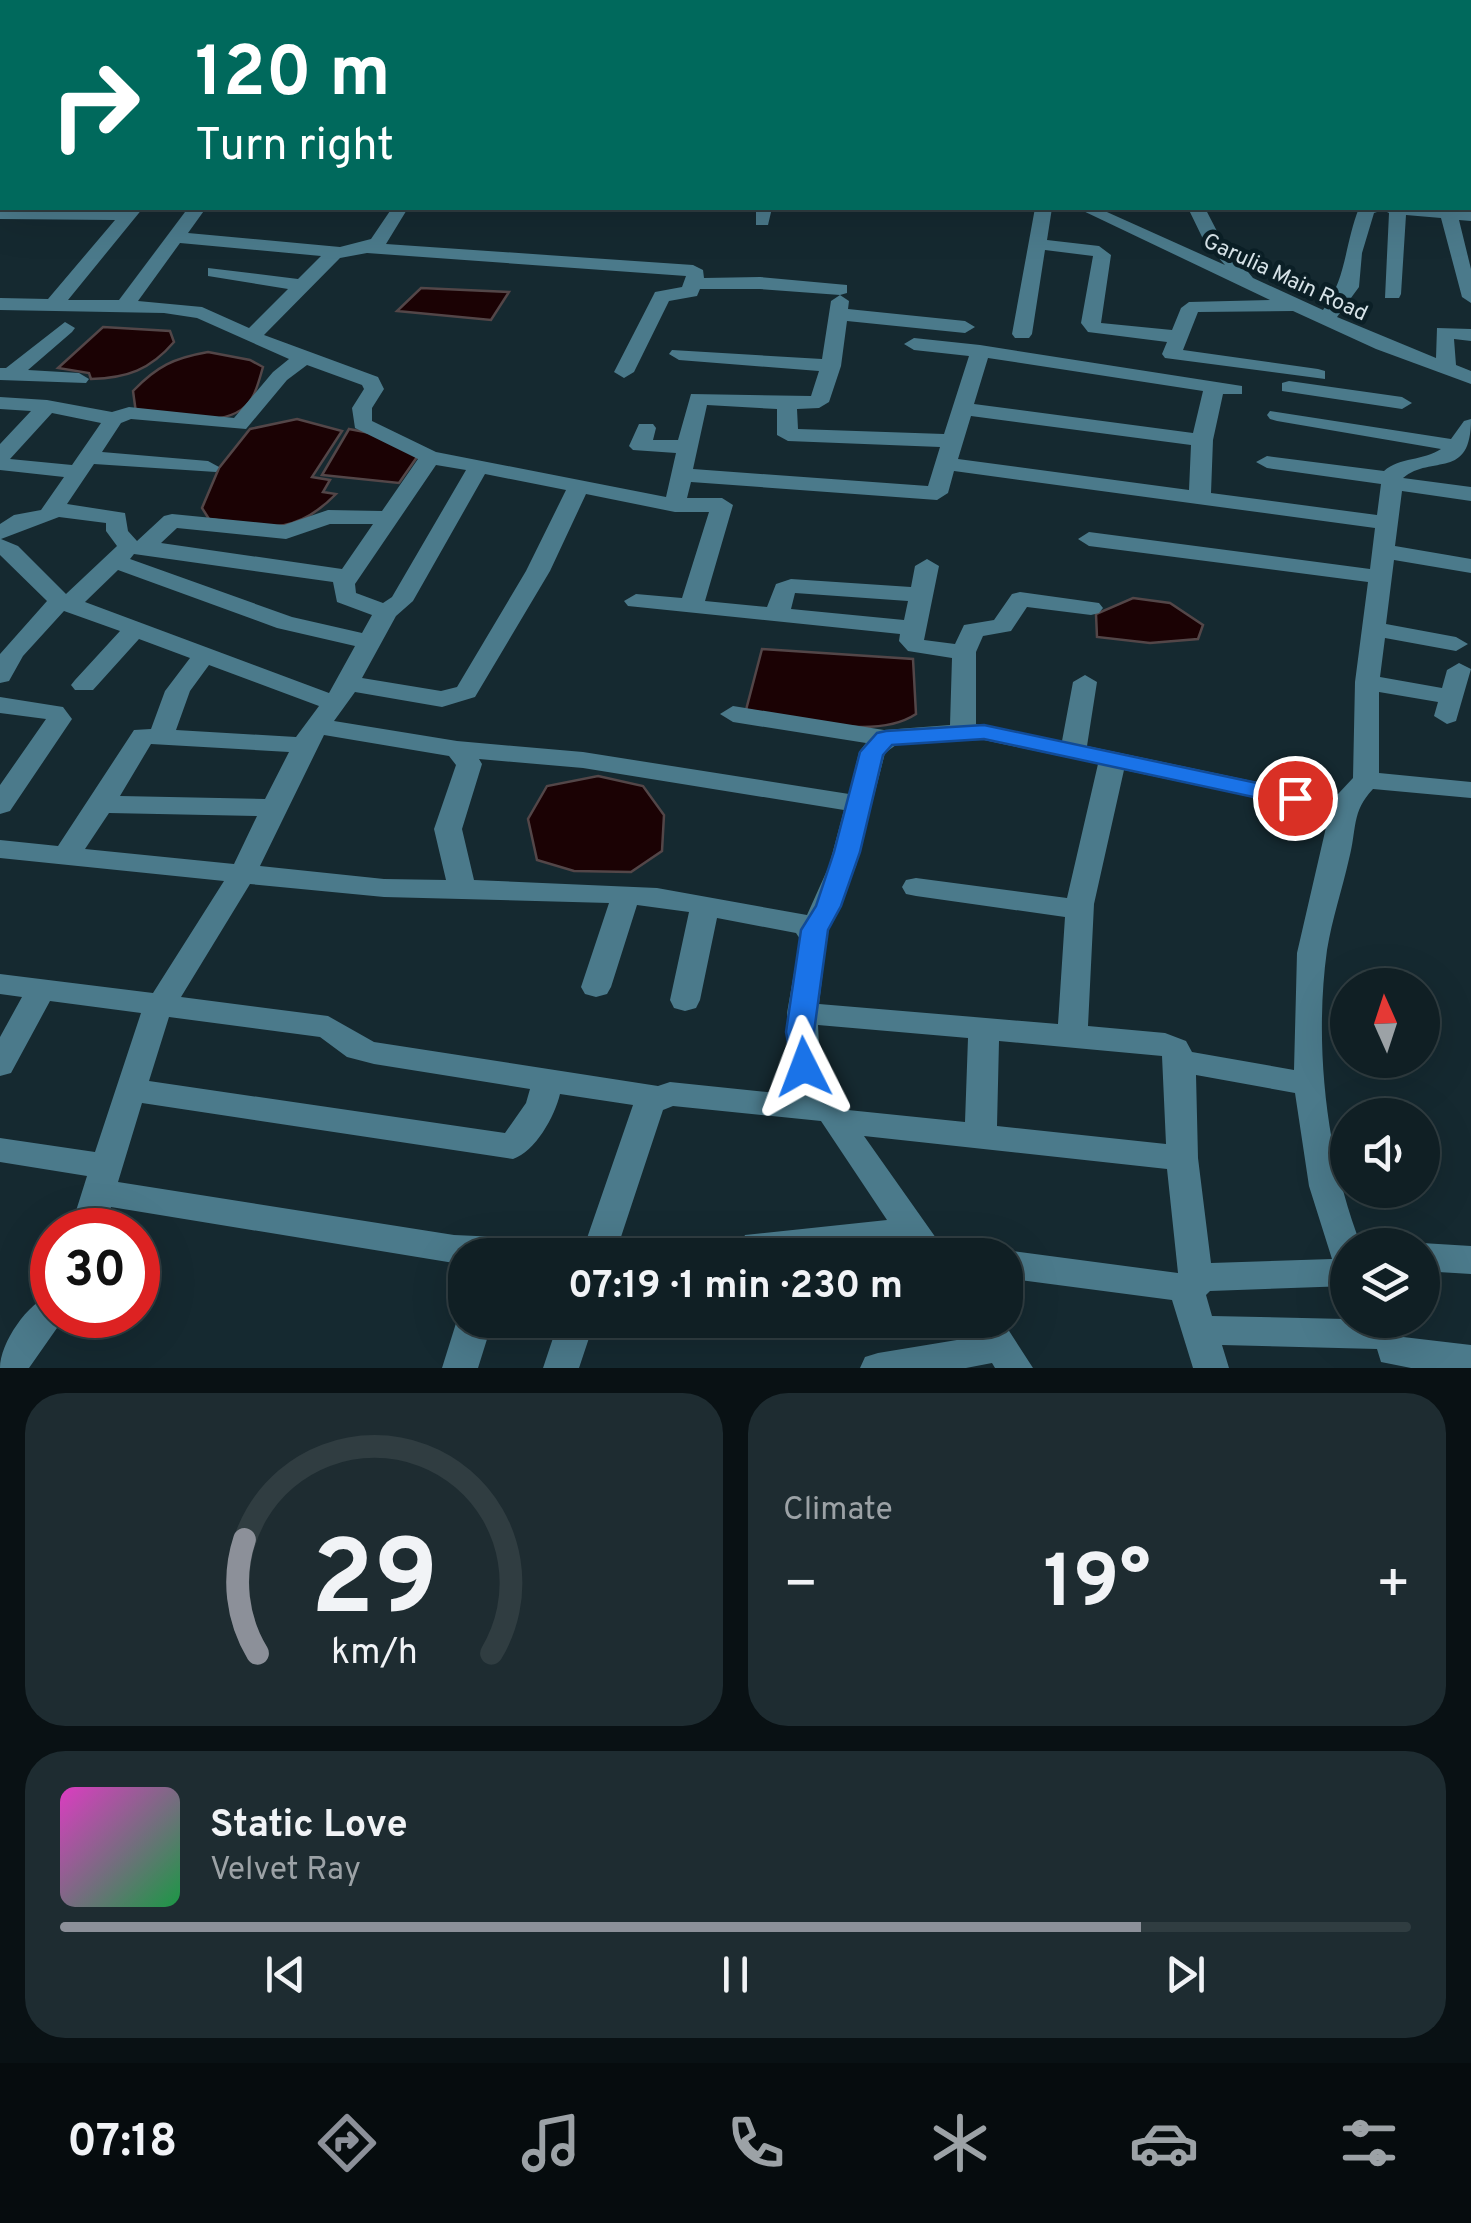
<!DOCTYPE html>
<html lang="en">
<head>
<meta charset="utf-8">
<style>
  body { margin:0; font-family:Overpass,sans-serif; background:#1e2c31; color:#f1f3f6; height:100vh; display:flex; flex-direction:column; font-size:38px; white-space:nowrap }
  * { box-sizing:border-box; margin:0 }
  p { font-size:32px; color:#9ca2a6 }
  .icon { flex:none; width:55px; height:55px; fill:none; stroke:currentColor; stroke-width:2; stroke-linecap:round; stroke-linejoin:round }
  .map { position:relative; height:1368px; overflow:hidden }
  .drawer { display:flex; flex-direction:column; gap:25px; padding:25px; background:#091114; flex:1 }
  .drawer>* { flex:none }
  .guide { position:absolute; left:0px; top:0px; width:1472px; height:210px; box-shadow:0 10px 40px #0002,0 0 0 2px #303d41; background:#00695c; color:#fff; overflow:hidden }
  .needle { width:65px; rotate:357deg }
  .fabs { position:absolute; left:1330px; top:968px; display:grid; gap:20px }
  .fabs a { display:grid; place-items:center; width:110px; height:110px; border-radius:50%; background:#101f24; box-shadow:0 10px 40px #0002,0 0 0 2px #303d41; font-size:50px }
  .speed { position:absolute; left:30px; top:1208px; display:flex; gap:20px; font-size:50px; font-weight:700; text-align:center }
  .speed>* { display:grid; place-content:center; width:130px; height:130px; border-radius:50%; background:#101f24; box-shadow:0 10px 40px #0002,0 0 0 2px #303d41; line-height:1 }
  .speed .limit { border:15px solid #d22; background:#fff; color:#111 }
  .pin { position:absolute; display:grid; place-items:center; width:85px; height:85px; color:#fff; margin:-42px; border:5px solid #fff; border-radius:50%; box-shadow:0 2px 10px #0007 }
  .me { position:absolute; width:110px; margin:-55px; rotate:357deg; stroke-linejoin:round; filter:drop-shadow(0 0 8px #0008) }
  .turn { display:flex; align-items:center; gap:35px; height:210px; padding:0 30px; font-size:45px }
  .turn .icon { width:130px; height:130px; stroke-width:2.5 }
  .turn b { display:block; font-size:70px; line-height:85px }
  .big { font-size:75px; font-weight:700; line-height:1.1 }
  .drawer .card { flex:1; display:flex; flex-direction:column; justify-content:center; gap:15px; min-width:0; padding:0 35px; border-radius:40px; background:#1e2c31 }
  .drawer .dial { align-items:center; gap:0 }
  .dial svg { height:260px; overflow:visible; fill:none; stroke:#303d41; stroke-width:7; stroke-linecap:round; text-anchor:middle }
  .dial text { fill:#f1f3f6; stroke:none }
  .song { display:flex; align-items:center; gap:30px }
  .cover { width:120px; height:120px; border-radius:15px; background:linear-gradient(135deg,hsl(310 70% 55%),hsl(140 70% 35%)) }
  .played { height:10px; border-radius:5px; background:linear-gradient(90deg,#8c9099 80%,#303d41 80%) }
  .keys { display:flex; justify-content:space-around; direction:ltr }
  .heat { display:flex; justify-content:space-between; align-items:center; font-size:55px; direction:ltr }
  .drawer .tiles { flex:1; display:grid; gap:25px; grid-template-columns:1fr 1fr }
  .card:last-child { grid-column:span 2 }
  .trip { position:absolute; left:448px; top:1238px; width:575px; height:100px; border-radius:40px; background:#101f24; box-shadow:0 10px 40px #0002,0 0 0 2px #303d41; font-weight:700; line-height:100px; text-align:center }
  .dock { display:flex; height:160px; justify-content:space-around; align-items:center; background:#060c0e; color:#9ca2a6 }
  .dock .icon { width:70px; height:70px }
  .dock .selected { color:#8c9099 }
  .dock b { font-size:45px; color:#f1f3f6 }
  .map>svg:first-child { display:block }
</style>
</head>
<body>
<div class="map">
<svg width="1471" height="1368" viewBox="0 0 1471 1368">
  <rect width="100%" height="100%" fill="#152930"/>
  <path fill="#1b0204" stroke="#534648" stroke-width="2.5" d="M421 288 509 292 491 320 397 311Z
    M103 327 170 331 174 342C150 370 127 378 91 379L89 373 58 368Z
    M208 352 250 360 263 367C260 377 257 390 252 398 232 433 168 415 136 413L133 391C157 366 174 358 208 352Z
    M297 419 342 431 312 477 330 480 323 492 336 494C293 538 264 527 209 519L202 508 219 468 250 429Z
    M349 429 386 436 417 457 399 483 322 475Z
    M1133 598 1170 603 1203 625 1198 639 1150 643 1097 637 1096 614Z
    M762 649 913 659 916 714C874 742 795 717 746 710Z
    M598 776 643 786 664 815 662 851 631 872 574 871 537 860 528 819 547 786Z"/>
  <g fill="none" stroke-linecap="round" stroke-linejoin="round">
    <path fill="#4b7a8b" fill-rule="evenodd" d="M579 0H625L626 2H581Z
      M701 0H744L745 2H703Z
      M0 15H2V23H0Z
      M0 43H2V51H0Z
      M0 62 2 63V71L0 72Z
      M1470 79H1471V89H1470Z
      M2 105V116L0 117V106Z
      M0 125H2V135H0Z
      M2 154V166L0 167V155Z
      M1470 174H1471V184H1470Z
      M0 183H2V193H0Z
      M125 208H143L68 300H119L188 208H206L188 233 340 247 371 239 392 208H408L386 244 693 265 703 270 704 278 760 277 847 285V293L840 295 760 289H700L697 296 669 301 634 372 624 378 614 372 653 296 655 292 682 287 686 276 367 253 340 258 264 335 378 377 384 389 372 408V421L436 452 666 497 676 453 633 450 629 446 639 424H653L656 428 653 440H678L691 394 811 396 819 371 679 360 669 354 672 350 822 359 831 301 840 295 849 301 848 309 965 321 975 327 965 333 847 321 841 366 829 402 819 408 797 409 798 429 944 434 969 356 914 350 904 344 914 338 980 345 1242 386V394H1223L1213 440 1211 493 1377 515 1381 484 1267 468 1256 462 1267 456 1384 471C1400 457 1423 461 1441 449L1277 421 1270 419 1267 415 1270 411 1451 439 1464 421 1471 419C1471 481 1432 454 1403 478L1471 487V501L1402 491 1395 546 1471 559V573L1394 560 1386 624 1456 637 1468 644 1456 651 1385 638 1380 677 1442 688 1447 670 1459 663 1471 669 1456 721 1447 724 1434 716 1438 702 1379 692V773L1471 782V798L1373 789C1351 812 1357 830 1349 859 1342 890 1332 919 1327 950 1314 1044 1326 1156 1361 1245H1348V1286L1210 1291 1206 1295 1212 1316 1389 1320 1400 1324 1403 1337 1471 1345V1368H1411L1381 1362 1377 1349 1222 1345 1229 1368H1193L1172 1300 1005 1278V1255H992L1005 1250 1178 1273 1167 1169 864 1136 948 1255H912L904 1244 834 1255H746L740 1245 745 1235 887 1220 821 1121 673 1106 663 1110 615 1255H465V1263H454L111 1207 104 1230H70L87 1176 0 1162V1138L95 1152 141 1013 50 1001 11 1073 0 1076V1037L22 997 0 994V974L153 993 224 881 0 858V840L58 846 134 730 151 729 165 691 190 658 139 639 93 690H75L71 685 75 680 120 631 64 611 23 656 9 681 0 683V654L47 601 0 555V524L14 515 41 510 64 477 0 470V444L31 411 0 409V397L47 400 112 412 129 407 234 418 273 372 289 359 197 318 164 313 0 310V298L48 299 115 220 0 219V209ZM180 243 321 256 298 279 208 268V276L288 289 249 328 202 307 138 301ZM988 358 1203 391 1193 433 974 404ZM307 365 362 385 364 389 352 408 355 428 418 459 382 511 328 510 284 525 172 514 164 516 137 541 128 531 125 513 67 504 94 464 216 472 219 467 208 461 102 452 121 423 131 419 246 429 287 380ZM707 405 777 409V435L788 441 940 447 928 486 693 469ZM52 413 101 423 72 465 10 459ZM971 416 1191 445 1189 490 958 459ZM436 465 466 470 392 597 383 603 356 593 355 584ZM954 471 1375 528 1370 569 1089 532 1078 539 1089 546 1368 582 1355 682 1353 778 1338 794 1295 790 1087 746 1097 682 1085 675 1073 682 1062 741 976 724V652L983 636 1011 631 1027 607 1091 615 1099 613 1103 608 1099 603 1020 592 1012 594 994 620 964 625 955 644 924 640 939 566 927 559 915 566 911 587 791 579 776 584 767 607 705 601 733 505 722 498H687L691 482 937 500 948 493ZM485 474 566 490 526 571 457 687 441 691 362 678 396 616 413 601ZM586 494 675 512H709L682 598 636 594 624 601 628 606 900 634 899 641 908 651 952 658 950 725 884 730 733 706 720 714 733 722 866 743 859 752 849 794 583 752 457 741 334 721 355 692 442 707 475 697 550 571ZM59 517 106 523V531L117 546 66 594 18 546 1 539ZM330 524H373L342 569 161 543 177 528 286 539ZM134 554 333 582 337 602 372 615 362 633 292 617 130 559ZM118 570 277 628 355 646 329 693 85 602ZM795 593 908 601 904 620 791 609ZM209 665 319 706 296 737 176 730 190 691ZM324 735 449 756 456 765 434 829 446 880 384 879 260 866ZM984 740 1098 764 1067 898 916 878 906 880 902 887 906 894 916 896 1065 917 1058 1024 819 1004 828 929 856 866 885 753 900 742ZM151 744 289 752 265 799 120 796ZM479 759 583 768 844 810 829 866 807 915 657 888 474 880 462 829 482 764ZM1124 770 1295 806 1330 810 1297 953 1294 1070 1192 1052 1186 1041 1165 1033 1088 1026 1094 904ZM109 813 257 816 234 864 85 849ZM250 884 384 897 609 903 581 987 585 994 596 997 607 994 611 987 637 905 689 912 670 1000 674 1008 685 1011 696 1008 700 1000 717 918 796 933 800 939 787 1013 788 1067 806 1096 670 1082 658 1086 374 1042 328 1016 181 997ZM169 1017 320 1037 347 1057 374 1064 530 1089 526 1103 505 1133 149 1081ZM818 1025 968 1038 965 1122 848 1110 820 1066ZM999 1041 1162 1056 1166 1144 997 1126ZM1196 1075 1295 1093 1309 1186 1332 1259 1211 1263 1198 1158ZM560 1094 633 1105 586 1241 454 1235 118 1182 142 1103 513 1159C535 1152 555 1116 560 1094Z
      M756 208H772L768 225H756Z
      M1035 208H1052L1047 240 1099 246 1111 255 1101 323 1172 330 1181 308 1189 302 1270 300 1077 208H1098L1225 265 1204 241 1188 208H1205L1221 239 1253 278 1323 310C1347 278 1344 246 1359 208L1471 211V221L1459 220 1471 269V303L1462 297 1441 218 1406 215 1401 294 1399 298H1385L1389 213 1383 210 1374 213 1362 253 1359 287 1337 317 1436 358 1437 328 1471 329V341L1454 339 1456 365 1471 371V384L1376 349 1293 311 1198 312 1183 350 1318 369 1325 371V379L1165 358 1162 354 1167 342 1088 332 1081 323 1093 256 1045 250 1032 334 1029 338H1015L1012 334Z
      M65 322 75 328 72 332 28 370 79 373 89 379 86 383 0 380V368H6Z
      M1289 381 1402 397 1412 403 1402 409 1282 391V383Z
      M0 697 63 707 72 719 10 811 0 814V785L46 719 0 713Z
      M1422 1243 1471 1246V1274L1422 1271V1245H1417Z
      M52 1294V1315H66L64 1318 29 1368H0C0 1343 28 1302 52 1294Z
      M465 1309V1320H493L478 1368H442L457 1320Z
      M559 1320H595L579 1368H543Z
      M965 1320H1002L1033 1368H995L992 1363 966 1368H860L865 1357 878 1353 975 1337Z"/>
  </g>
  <path fill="#1a73e8" stroke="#114b97" stroke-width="2.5" d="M984 725 1295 791 1307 798 1295 806 984 739 892 745 883 755 860 852 841 906 828 930 814 1032 818 1067 814 1074 804 1077 794 1074 786 1032 801 930 816 906 834 852 860 752 877 733 886 731Z"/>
  <g text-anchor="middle" stroke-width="9" stroke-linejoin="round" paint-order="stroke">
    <g font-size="22" fill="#d7e3e8" stroke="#0b1f26">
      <text transform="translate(1286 276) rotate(25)" y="8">Garulia Main Road</text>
    </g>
  </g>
</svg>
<div class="fabs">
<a><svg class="needle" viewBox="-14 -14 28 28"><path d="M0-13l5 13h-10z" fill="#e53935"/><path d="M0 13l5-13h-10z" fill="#9ca2a6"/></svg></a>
<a><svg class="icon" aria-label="sound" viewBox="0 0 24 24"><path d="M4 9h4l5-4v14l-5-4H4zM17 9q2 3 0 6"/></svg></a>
<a><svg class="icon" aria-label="layers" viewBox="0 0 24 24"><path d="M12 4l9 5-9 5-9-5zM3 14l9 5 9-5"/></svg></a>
</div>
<div class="speed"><div class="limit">30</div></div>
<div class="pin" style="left:1295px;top:798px;background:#d93025"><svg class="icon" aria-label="arrive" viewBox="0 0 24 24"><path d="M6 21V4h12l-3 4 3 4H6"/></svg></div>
<svg class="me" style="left:804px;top:1067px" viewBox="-20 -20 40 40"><path d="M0-17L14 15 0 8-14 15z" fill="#1a73e8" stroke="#fff" stroke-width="4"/></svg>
<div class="trip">07:19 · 1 min · 230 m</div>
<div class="guide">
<div class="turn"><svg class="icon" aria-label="right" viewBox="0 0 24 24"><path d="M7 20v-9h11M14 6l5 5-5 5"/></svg><div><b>120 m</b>Turn right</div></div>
</div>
</div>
<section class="drawer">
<div class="tiles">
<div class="card dial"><svg viewBox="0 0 100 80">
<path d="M14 69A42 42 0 1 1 86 69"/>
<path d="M14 69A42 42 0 0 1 10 34" stroke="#8c9099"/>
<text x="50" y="56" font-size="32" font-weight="700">29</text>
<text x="50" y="72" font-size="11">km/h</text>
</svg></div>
<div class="card"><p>Climate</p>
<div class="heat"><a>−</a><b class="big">19°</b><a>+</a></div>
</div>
<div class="card">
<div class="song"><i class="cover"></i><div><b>Static Love</b><p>Velvet Ray</p></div></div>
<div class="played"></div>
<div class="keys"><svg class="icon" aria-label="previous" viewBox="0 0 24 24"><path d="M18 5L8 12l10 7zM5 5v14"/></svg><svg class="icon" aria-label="pause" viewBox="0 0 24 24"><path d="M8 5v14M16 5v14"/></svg><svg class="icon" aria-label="next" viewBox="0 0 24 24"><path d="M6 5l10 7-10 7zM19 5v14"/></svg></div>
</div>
</div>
</section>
<nav class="dock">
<b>07:18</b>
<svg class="icon selected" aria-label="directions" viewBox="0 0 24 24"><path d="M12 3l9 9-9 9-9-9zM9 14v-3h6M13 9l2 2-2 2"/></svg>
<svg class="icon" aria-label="music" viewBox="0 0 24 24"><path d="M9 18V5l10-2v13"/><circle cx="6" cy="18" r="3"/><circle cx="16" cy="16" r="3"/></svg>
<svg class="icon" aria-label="phone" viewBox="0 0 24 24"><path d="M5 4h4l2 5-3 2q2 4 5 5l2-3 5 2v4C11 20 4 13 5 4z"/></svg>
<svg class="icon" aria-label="climate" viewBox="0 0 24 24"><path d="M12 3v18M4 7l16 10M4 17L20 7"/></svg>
<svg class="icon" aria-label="car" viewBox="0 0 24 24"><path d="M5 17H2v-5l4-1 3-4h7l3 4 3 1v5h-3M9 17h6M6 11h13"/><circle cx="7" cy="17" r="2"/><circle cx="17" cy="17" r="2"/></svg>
<svg class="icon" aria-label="filters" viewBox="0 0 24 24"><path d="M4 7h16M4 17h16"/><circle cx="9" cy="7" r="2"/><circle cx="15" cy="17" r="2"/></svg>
</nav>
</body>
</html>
